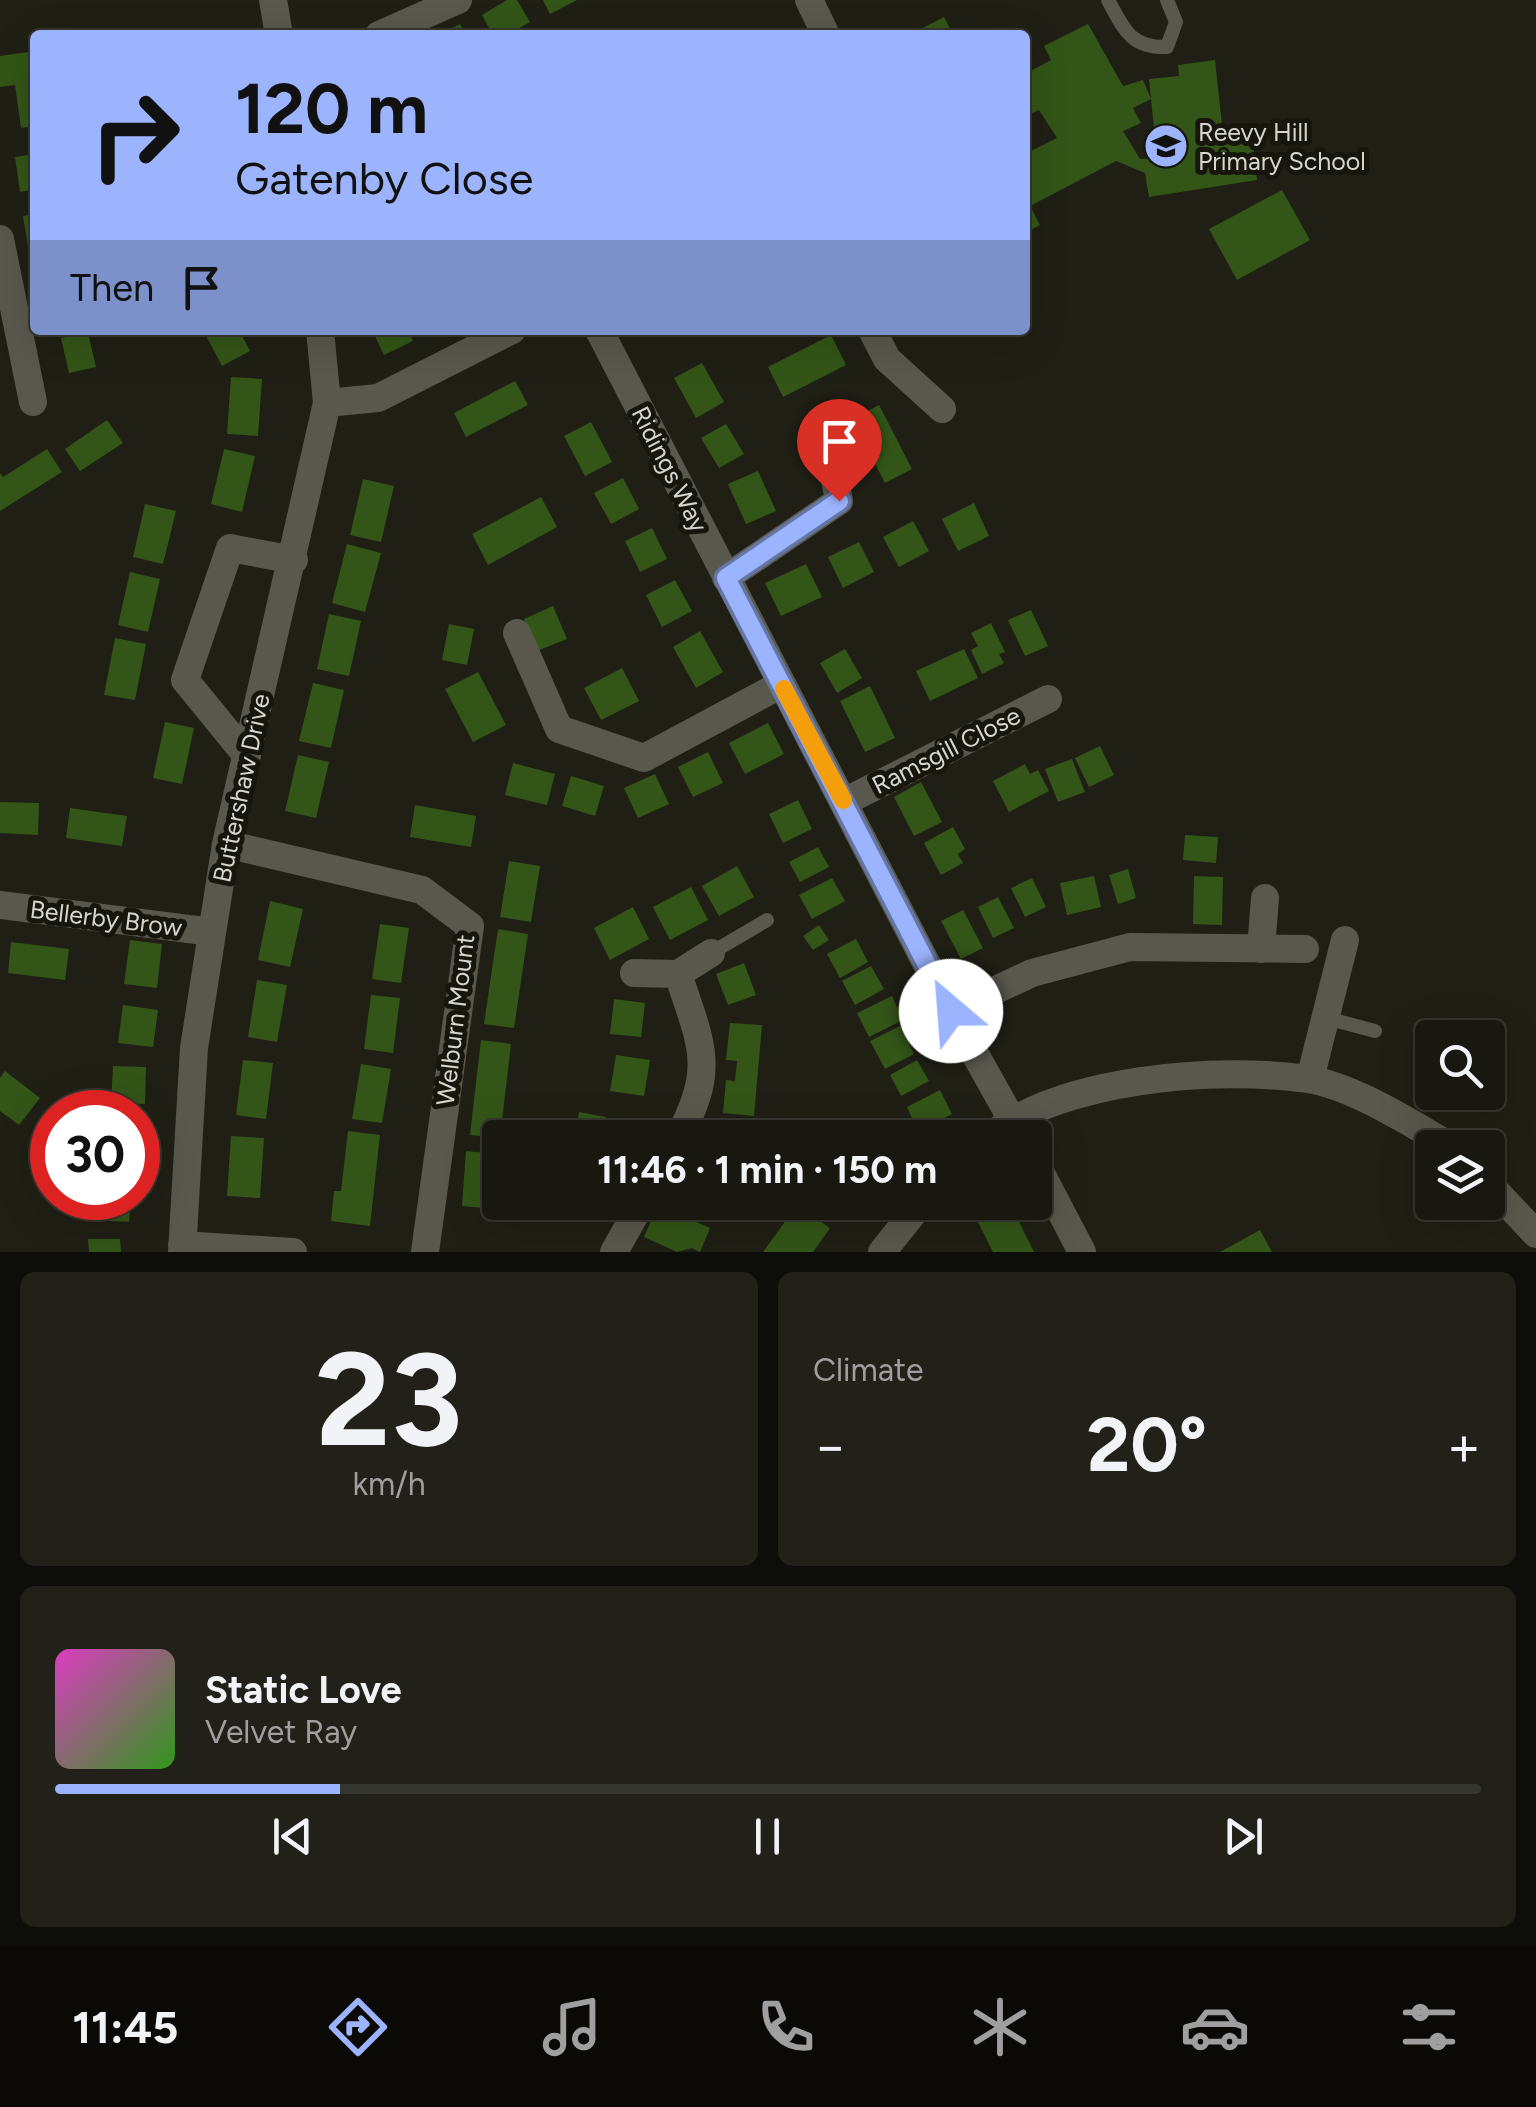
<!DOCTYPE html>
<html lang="en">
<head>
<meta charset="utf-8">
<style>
  body { margin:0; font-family:Figtree,sans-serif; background:#212019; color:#f1f3f6; height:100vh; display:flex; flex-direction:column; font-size:38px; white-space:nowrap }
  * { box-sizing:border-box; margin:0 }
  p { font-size:32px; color:#9f9f9f }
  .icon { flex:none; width:55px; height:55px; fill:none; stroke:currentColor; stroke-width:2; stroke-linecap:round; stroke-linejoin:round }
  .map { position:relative; height:1252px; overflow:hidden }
  .side { display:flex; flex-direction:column; gap:20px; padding:20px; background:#0d0d09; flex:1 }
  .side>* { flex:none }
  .top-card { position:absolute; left:30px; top:30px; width:1000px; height:305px; border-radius:10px; box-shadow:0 10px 40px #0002,0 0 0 2px #363630; background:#9cb4fd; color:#111; overflow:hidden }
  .fabs { position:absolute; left:1415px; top:1020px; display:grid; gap:20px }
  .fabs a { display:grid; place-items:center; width:90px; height:90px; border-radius:10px; background:#181710; box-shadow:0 10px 40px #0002,0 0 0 2px #363630; font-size:50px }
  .speed { position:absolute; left:30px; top:1090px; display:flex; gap:20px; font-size:50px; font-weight:700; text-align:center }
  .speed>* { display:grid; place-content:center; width:130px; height:130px; border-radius:50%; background:#181710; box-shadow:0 10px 40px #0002,0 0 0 2px #363630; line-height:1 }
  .speed .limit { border:15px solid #d22; background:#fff; color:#111 }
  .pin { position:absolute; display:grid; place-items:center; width:85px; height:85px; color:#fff; margin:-102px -42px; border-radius:50% 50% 50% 0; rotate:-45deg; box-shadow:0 0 10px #0007 }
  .pin .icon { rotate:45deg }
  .me { position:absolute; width:110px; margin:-55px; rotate:333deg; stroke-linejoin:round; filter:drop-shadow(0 0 8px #0008) }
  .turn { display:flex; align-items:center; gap:35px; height:210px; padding:0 40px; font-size:45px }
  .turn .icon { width:130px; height:130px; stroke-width:2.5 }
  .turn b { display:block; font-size:70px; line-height:85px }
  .then { display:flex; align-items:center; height:95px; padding:0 40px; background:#0003; gap:20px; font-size:38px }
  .big { font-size:75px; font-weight:700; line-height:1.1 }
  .side .card { flex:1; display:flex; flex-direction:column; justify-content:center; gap:15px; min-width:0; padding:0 35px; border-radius:15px; background:#212019 }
  .side .dial { align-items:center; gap:0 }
  .dial b { font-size:130px; line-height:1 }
  .song { display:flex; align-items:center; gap:30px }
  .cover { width:120px; height:120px; border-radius:15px; background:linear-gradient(135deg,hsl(310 70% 55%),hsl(110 70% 35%)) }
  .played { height:10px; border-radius:5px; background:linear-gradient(90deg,#9cb4fd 20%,#363630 20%) }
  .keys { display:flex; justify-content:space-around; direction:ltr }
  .heat { display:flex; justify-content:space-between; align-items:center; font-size:55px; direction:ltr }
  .side .tiles { flex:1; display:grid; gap:20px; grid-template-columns:1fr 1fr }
  .card:last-child { grid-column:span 2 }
  .trip { position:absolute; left:482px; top:1120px; width:570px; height:100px; border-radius:10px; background:#181710; box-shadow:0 10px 40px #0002,0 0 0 2px #363630; font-weight:700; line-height:100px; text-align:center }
  .tab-bar { display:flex; height:160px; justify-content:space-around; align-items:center; background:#0a0906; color:#9f9f9f }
  .tab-bar .icon { width:70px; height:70px }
  .tab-bar .active { color:#9cb4fd }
  .tab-bar b { font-size:45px; color:#f1f3f6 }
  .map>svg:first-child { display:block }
</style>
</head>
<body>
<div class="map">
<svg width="1536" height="1252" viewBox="0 0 1536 1252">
  <rect width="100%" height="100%" fill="#201f15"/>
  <path fill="#335518" d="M507 0H517L530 22 507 35H493L482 15Z
    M543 0H577L550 14Z
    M944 17 953 35H909Z
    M460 24 466 35H439Z
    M1088 24 1123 86 1143 80 1151 99 1133 108 1141 123 1123 131 1140 159 1157 158 1149 79 1179 76 1178 65 1215 60 1223 134 1252 133 1257 180 1149 197 1145 173 1116 161 1030 206 1040 225 1025 233V154L1057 138 1039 110 1025 116V74L1051 60 1044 46Z
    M35 51V126L21 128 15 85 0 87V56Z
    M35 154V189L20 192 15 157Z
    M1282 190 1310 240 1237 280 1209 229Z
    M35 214V257L30 258 23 216Z
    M203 330H239L250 351 222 366Z
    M372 330H408L413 341 384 355Z
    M88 333 96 367 69 373 61 338Z
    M831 335 846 365 783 397 768 367Z
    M702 363 724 402 696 418 674 378Z
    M231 377 262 379 258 436 227 434Z
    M515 381 528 405 466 437 454 413Z
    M879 405 912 469 885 483 852 419Z
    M107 420 123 443 80 471 65 449Z
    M591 422 612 462 585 476 564 436Z
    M726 424 744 454 719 468 701 438Z
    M47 449 62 472 0 511V473L3 477Z
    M224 449 255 456 242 512 211 504Z
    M758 471 776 511 746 524 728 484Z
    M623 478 639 509 611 524 594 493Z
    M363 479 394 486 381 542 350 535Z
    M541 497 557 527 488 565 472 534Z
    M974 503 989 536 958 551 942 519Z
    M145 504 176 511 163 564 133 557Z
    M913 521 929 551 899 567 883 537Z
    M652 528 667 559 640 572 625 541Z
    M859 542 874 572 843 588 828 557Z
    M347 544 381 553 365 612 332 603Z
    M806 564 822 597 781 616 765 583Z
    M130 572 160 579 148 632 118 625Z
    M675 580 692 611 662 627 646 595Z
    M553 606 567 639 537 651 524 619Z
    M1031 610 1048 646 1025 656 1008 620Z
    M329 614 361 621 349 676 317 669Z
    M991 623 1005 652 999 654 1004 663 982 674 971 650 978 646 971 633Z
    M449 624 474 629 467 665 442 660Z
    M700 631 723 672 696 688 673 647Z
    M115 638 146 644 135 700 104 695Z
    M845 649 862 678 837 693 820 663Z
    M964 649 978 678 930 701 916 671Z
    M622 668 639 701 601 720 584 688Z
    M478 672 506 725 473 742 445 689Z
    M313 683 344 690 331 748 299 741Z
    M870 686 895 738 865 752 840 701Z
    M165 722 194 728 182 784 153 778Z
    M768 723 784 754 745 774 729 743Z
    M1100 746 1114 775 1089 787 1075 758Z
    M708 752 723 783 693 797 678 767Z
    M298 755 329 762 316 818 285 811Z
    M1072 759 1085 792 1058 802 1045 769Z
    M513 763 555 774 547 805 505 795Z
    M1025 764 1030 774 1038 770 1049 791 1009 812 993 781Z
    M655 774 669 804 638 818 624 788Z
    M571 776 604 786 595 816 562 806Z
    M921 782 942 822 914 836 894 797Z
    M798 800 812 829 783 843 769 814Z
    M0 802 39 803 38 835 0 833Z
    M415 805 476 816 471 847 410 837Z
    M70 808 127 816 122 846 66 838Z
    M953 827 965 849 958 854 963 863 941 875 924 843Z
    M1185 835 1218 837 1216 863 1183 860Z
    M818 847 829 867 800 882 789 862Z
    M509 861 540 866 531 922 500 917Z
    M737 866 754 897 719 916 702 886Z
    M1128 869 1136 898 1118 904 1109 875Z
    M1094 876 1101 907 1067 915 1060 883Z
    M1194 876 1223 877 1222 925 1193 924Z
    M832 878 845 901 812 919 799 895Z
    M1032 878 1046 907 1025 917 1011 888Z
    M691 887 708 920 670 940 653 907Z
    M998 897 1014 928 993 938 978 907Z
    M270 901 303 909 290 967 258 960Z
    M633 907 649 939 610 960 594 928Z
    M963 910 983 948 961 959 941 921Z
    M380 924 409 928 401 983 372 979Z
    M819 925 829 940 813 950 803 936Z
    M498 929 528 934 514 1028 484 1024Z
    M856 939 868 962 840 978 827 954Z
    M130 940 162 944 157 988 124 984Z
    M11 942 69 949 65 980 8 973Z
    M744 963 756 995 728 1005 716 974Z
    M871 966 884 989 855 1005 842 981Z
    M257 980 287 985 277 1042 248 1037Z
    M371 995 400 998 393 1053 364 1049Z
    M892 996 903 1020 869 1037 857 1013Z
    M614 999 645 1003 641 1037 610 1034Z
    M123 1005 158 1010 153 1047 118 1043Z
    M730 1023 762 1025 754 1116 723 1113 726 1080 735 1081 737 1061 726 1060Z
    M900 1026 914 1054 885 1069 870 1041Z
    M481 1040 511 1044 500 1138 470 1135Z
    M616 1055 650 1060 644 1096 610 1091Z
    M243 1060 273 1063 266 1119 236 1115Z
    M917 1060 929 1081 901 1096 890 1075Z
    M361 1064 391 1069 382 1123 352 1119Z
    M113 1066 146 1067 145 1104 111 1103Z
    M5 1071 40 1098 19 1125 0 1111V1078Z
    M940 1090 952 1114 918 1131 907 1107Z
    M579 1112 606 1117 602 1138H575Z
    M702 1128 722 1138H698Z
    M856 1128 869 1138H848Z
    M348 1131 380 1135 370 1226 331 1221 334 1191H341Z
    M231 1136 264 1138 260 1198 227 1196Z
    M466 1151 497 1154 493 1209 462 1206Z
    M97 1198H131L129 1222 95 1220Z
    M820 1202H842L834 1213Z
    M968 1202H1009L1034 1252H993Z
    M658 1205 710 1228 700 1252 692 1248 677 1252 644 1237Z
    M797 1205 830 1228 813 1252H763Z
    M1260 1230 1272 1252H1220Z
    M88 1239H120L121 1252H89Z"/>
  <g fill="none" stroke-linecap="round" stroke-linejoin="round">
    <path stroke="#59584d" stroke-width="14" d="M1108 0C1124 29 1130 48 1167 47L1176 22 1167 0
      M711 953 767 920
      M1326 1018 1375 1031"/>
    <path stroke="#59584d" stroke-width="28" d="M273 0 279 35
      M809 0 826 35
      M379 35 458 0
      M0 239 33 402
      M599 330 951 1011 1022 1138
      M872 330 887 359 942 409
      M327 403 378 398 512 330
      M726 578 839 501 830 452
      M517 633 559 729 644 758 782 684
      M247 756 185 680 230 548 294 560
      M844 802 1048 699
      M226 844 422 890 470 926 425 1252
      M0 905 212 932
      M1261 949 1265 898
      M634 973 678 974 711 953
      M678 974C701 1044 717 1068 678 1138
      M951 1011 1032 973 1130 947 1305 949
      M1310 1079 1345 940
      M988 1138C1059 1078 1218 1066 1307 1079 1354 1086 1413 1125 1454 1148
      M1035 1162 1082 1252
      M1488 1183 1536 1234
      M182 1245 293 1252
      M182 1252 194 1048 226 844 327 403 320 330
      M614 1252 642 1202
      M882 1252 922 1202"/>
  </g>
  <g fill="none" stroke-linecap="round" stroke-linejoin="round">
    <defs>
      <path id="route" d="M839 501 726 578 951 1011"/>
    </defs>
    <use href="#route" stroke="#6575a4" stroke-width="25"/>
    <use href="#route" stroke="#9cb4fd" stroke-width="18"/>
    <path stroke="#f59e0b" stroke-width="18" d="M784 689 843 800"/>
  </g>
  <defs>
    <symbol id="school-disc" viewBox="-11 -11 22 22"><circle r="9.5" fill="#9cb4fd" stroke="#17160c"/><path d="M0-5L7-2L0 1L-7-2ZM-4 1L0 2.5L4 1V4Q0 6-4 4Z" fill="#111"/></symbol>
  </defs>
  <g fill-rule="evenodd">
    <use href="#school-disc" x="1141" y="121" width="50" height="50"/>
  </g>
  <g text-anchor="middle" stroke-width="10" stroke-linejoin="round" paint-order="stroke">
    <g font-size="25" fill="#d6d5cf" stroke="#17160c" text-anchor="start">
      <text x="1198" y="141">Reevy Hill<tspan x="1198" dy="29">Primary School</tspan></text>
    </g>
    <g font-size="25" fill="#d6d5cf" stroke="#17160c">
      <text transform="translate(670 469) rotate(63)" y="9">Ridings Way</text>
      <text transform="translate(946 750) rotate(-27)" y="9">Ramsgill Close</text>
      <text transform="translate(241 788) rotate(-78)" y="9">Buttershaw Drive</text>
      <text transform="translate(106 918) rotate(7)" y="9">Bellerby Brow</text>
      <text transform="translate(455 1020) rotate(-83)" y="9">Welburn Mount</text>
    </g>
  </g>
</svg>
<div class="fabs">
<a><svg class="icon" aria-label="search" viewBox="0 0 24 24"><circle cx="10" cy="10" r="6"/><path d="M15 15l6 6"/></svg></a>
<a><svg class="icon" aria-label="layers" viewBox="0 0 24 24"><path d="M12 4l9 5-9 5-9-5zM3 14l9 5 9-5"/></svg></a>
</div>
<div class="speed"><div class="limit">30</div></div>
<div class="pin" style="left:839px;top:501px;background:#d93025"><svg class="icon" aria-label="arrive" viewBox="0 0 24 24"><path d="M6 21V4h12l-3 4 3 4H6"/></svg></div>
<svg class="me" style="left:951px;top:1011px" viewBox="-20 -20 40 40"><circle r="19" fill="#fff"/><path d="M0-13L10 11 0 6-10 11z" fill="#9cb4fd"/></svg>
<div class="trip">11:46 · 1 min · 150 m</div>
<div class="top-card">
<div class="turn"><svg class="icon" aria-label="right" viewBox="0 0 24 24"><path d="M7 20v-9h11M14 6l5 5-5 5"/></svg><div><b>120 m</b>Gatenby Close</div></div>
<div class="then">Then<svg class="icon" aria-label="arrive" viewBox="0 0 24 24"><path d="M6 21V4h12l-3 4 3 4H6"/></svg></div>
</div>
</div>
<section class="side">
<div class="tiles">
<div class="card dial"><b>23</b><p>km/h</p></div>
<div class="card"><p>Climate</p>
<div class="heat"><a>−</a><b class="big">20°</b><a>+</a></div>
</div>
<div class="card">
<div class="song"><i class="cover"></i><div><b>Static Love</b><p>Velvet Ray</p></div></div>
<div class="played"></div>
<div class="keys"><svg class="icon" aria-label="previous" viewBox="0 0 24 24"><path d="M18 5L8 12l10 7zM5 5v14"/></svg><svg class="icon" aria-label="pause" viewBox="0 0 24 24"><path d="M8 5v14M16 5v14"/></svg><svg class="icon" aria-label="next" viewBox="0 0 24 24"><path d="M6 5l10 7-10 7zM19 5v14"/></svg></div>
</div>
</div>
</section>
<nav class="tab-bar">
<b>11:45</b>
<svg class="icon active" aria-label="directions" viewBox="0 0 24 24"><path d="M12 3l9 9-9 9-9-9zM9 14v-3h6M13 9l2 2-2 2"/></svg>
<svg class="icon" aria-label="music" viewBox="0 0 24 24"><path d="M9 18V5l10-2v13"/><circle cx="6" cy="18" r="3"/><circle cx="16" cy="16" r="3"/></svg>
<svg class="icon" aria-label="phone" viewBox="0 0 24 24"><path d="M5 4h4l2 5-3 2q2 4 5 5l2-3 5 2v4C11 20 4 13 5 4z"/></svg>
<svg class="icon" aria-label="climate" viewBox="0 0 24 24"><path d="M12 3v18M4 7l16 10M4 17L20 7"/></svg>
<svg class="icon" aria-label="car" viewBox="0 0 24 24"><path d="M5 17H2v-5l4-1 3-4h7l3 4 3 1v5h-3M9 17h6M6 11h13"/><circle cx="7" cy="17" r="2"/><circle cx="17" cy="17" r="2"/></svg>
<svg class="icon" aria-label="filters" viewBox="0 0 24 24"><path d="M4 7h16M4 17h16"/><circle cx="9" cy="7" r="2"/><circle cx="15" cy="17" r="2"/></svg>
</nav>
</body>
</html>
